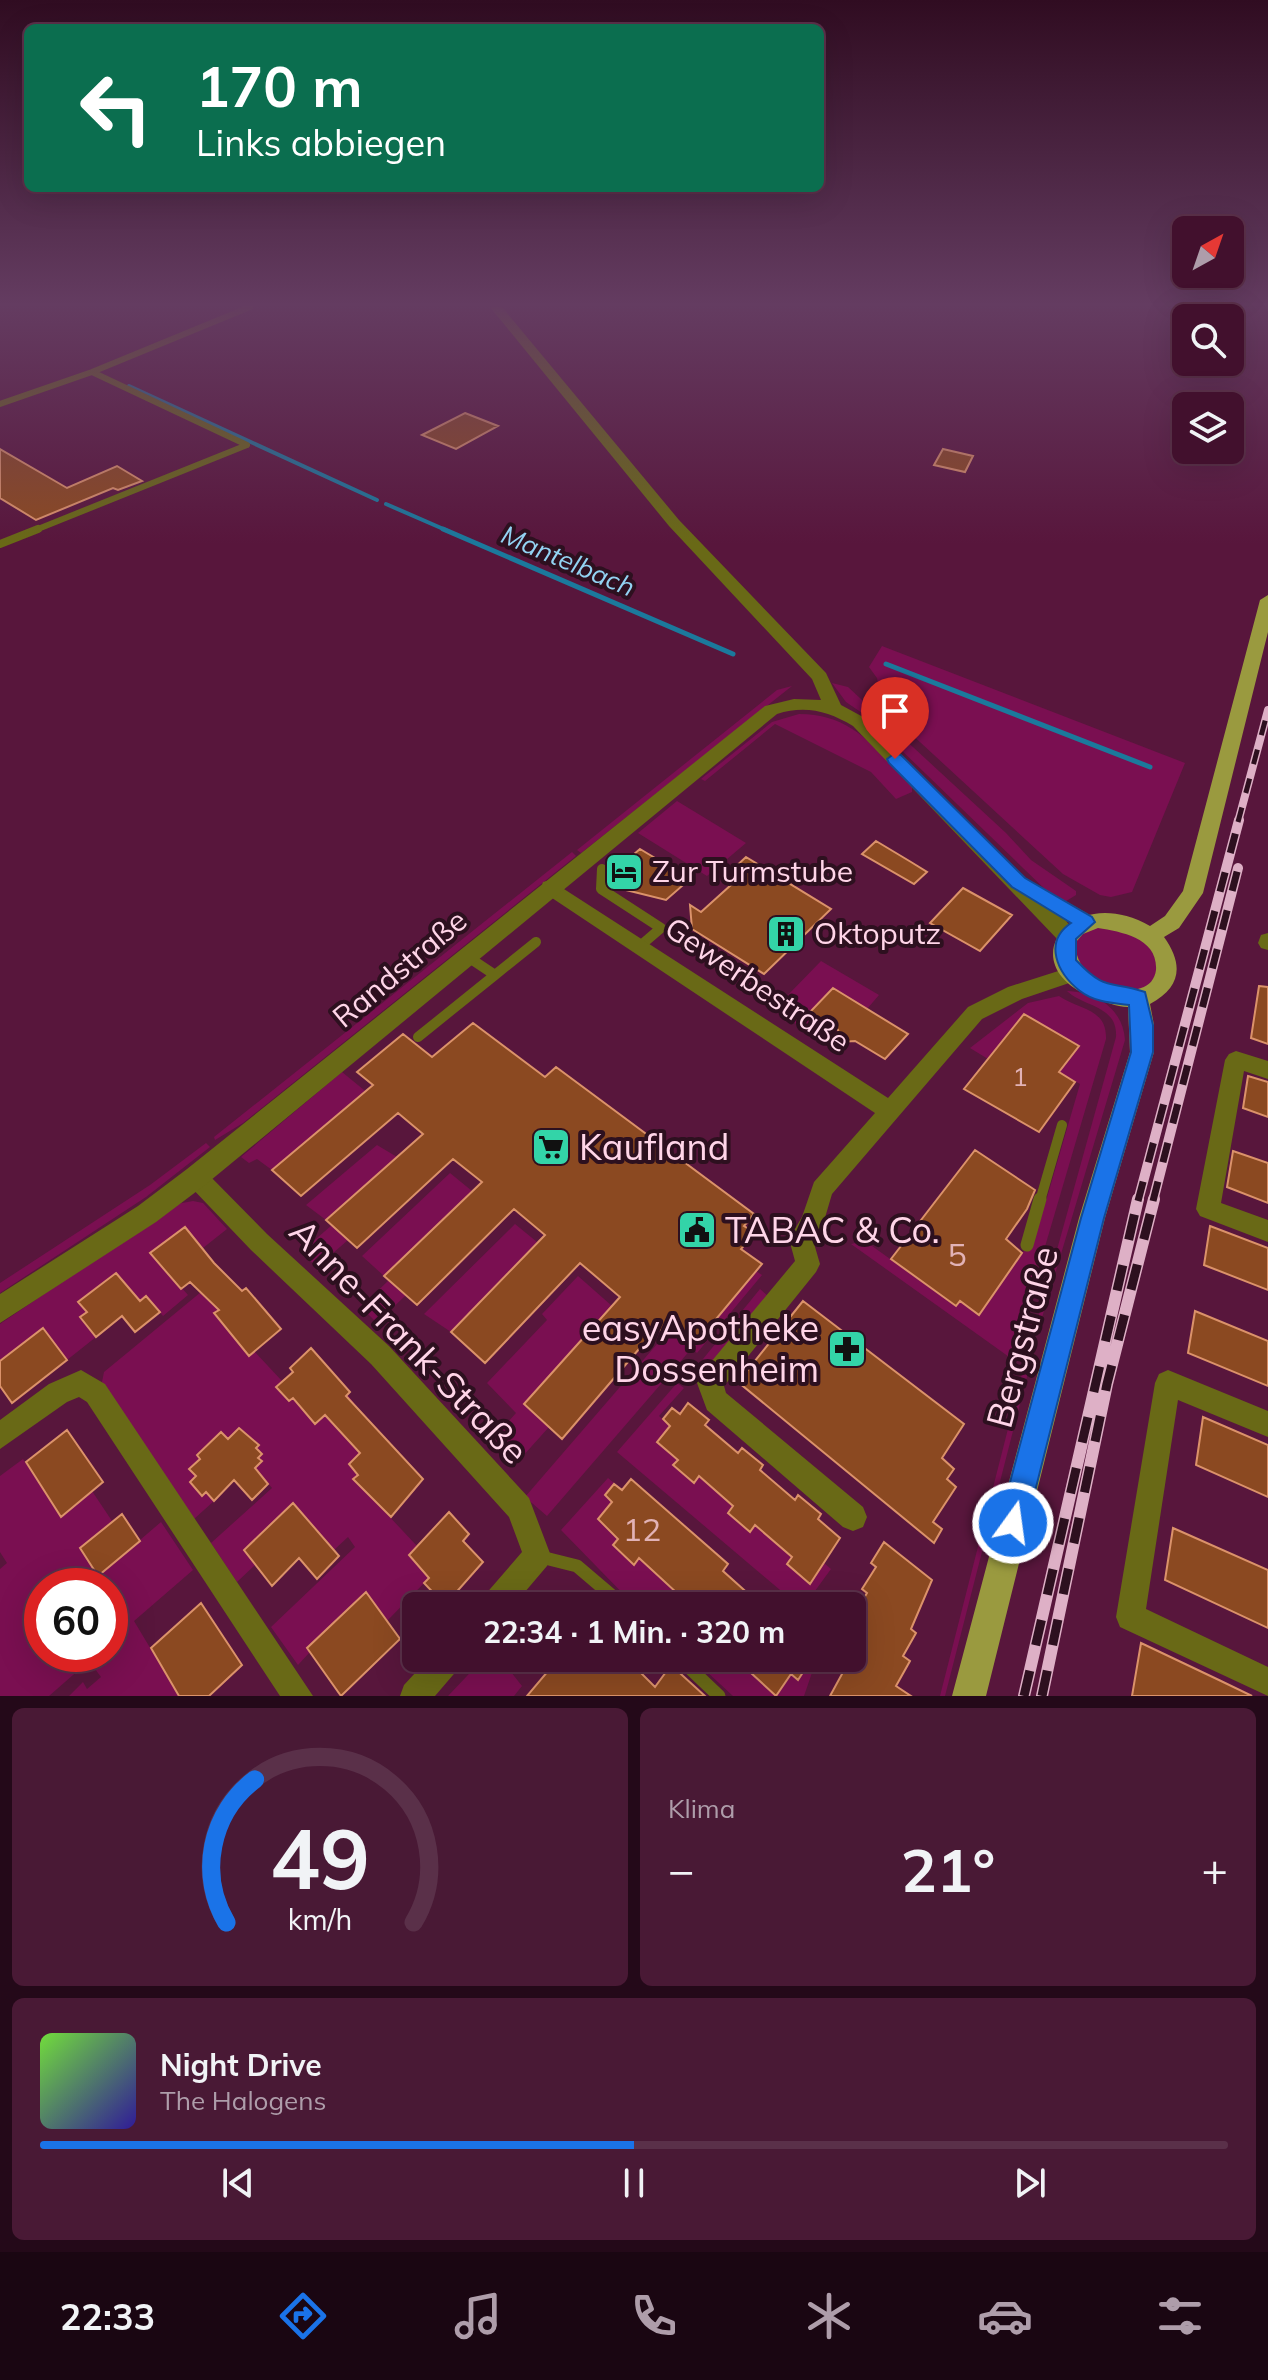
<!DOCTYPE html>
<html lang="de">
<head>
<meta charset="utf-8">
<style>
  body { margin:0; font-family:Mulish,sans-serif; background:#491935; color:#f1f3f6; height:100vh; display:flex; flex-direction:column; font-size:30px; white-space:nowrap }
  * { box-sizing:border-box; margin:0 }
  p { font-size:26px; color:#ae9daa }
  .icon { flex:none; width:44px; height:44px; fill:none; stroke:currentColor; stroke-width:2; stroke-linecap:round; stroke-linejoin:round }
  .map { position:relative; height:1696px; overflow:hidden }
  .details { display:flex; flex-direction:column; gap:12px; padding:12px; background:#240919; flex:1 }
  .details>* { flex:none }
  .guide { position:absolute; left:24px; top:24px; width:800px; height:168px; border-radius:12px; box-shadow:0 8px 32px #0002,0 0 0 2px #5a3049; background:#0b6e4f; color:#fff; overflow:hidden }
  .needle { width:52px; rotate:40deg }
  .tools { position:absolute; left:1172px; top:216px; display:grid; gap:16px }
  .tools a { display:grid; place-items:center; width:72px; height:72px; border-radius:12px; background:#42102d; box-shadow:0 8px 32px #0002,0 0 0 2px #5a3049; font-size:40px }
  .speed { position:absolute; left:24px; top:1568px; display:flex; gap:16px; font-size:40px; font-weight:700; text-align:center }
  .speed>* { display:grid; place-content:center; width:104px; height:104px; border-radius:50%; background:#42102d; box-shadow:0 8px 32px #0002,0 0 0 2px #5a3049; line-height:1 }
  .speed .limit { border:12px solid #d22; background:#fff; color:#111 }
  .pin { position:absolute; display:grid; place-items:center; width:68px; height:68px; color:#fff; margin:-82px -34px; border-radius:50% 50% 50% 0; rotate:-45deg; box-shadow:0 0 8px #0007 }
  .pin .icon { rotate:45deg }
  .me { position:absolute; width:88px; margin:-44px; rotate:14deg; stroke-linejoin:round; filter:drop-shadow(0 0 6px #0008) }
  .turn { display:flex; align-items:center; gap:28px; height:168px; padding:0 40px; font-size:36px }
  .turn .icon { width:104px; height:104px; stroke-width:2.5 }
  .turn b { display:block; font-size:56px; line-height:68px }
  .big { font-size:60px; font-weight:700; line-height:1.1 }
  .details .card { flex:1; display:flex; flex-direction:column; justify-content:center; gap:12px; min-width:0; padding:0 28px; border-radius:12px; background:#491935 }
  .details .dial { align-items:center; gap:0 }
  .dial svg { height:208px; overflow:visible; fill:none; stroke:#5a3049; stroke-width:7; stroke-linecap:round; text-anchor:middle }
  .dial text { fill:#f1f3f6; stroke:none }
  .song { display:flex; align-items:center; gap:24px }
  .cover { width:96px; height:96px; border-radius:12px; background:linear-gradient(135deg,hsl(100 70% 55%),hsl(250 70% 35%)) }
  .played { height:8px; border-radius:4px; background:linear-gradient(90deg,#1a73e8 50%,#5a3049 50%) }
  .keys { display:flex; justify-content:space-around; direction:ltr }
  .heat { display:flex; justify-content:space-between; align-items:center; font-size:44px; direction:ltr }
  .details .tiles { flex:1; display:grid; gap:12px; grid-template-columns:1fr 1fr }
  .card:last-child { grid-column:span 2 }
  .trip { position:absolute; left:402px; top:1592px; width:464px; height:80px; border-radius:12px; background:#42102d; box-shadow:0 8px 32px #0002,0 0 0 2px #5a3049; font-weight:700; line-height:80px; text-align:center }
  .dock { display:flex; height:128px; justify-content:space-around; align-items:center; background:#1a0612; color:#ae9daa }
  .dock .icon { width:56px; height:56px }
  .dock .active { color:#1a73e8 }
  .dock b { font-size:36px; color:#f1f3f6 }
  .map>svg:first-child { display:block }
</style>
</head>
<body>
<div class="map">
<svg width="1268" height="1696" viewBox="0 0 1268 1696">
  <rect width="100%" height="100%" fill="#58163c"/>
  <path fill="#7a0f51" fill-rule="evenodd" d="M882 646 1185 763 1132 892 1111 897 1100 895 1063 874 882 707 877 678 869 667Z
    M832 683 848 687 1006 833 1031 860 1076 891V895L1063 903 1052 896 865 715 846 702Z
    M792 686 581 853 577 850 777 690Z
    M799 714C854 714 877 750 912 787V792L896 799 871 772 775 724 705 781 701 779 772 722Z
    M677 801 746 843 707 876 638 833Z
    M572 852 576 856 243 1123 215 1140 214 1137Z
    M1097 926 1146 938 1164 974 1142 992C1134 992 1124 993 1116 991 1098 986 1057 956 1080 935 1084 931 1092 929 1097 926Z
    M821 961 879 995 867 1009 833 988 810 1012 838 1030 834 1034 815 1035 783 1016 792 1001 786 997Z
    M1067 991C1097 992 1123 1009 1125 1040L1038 1331 1035 1329 1116 1037C1118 1005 1083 1007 1067 991Z
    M1059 996C1079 1010 1107 1008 1106 1039L1012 1359 851 1244 865 1241 956 1306 960 1301 979 1315 1024 1251 1046 1201 1080 1084 1059 1072 1079 1046 988 1059 970 1048 1028 1003Z
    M342 1072 386 1108 272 1170 257 1159 249 1163 241 1157Z
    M206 1143 210 1147 146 1197 0 1293V1283L150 1185Z
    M377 1145 397 1157 326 1220 306 1205Z
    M450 1173 472 1191 384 1276 362 1256Z
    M193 1201 203 1203 227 1229 203 1248 184 1227 151 1253 188 1295 163 1316 146 1297 137 1304 134 1293 116 1273 79 1302 87 1312 80 1318 96 1337 67 1360 43 1328 0 1361V1324L177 1204Z
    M515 1224 537 1242 451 1332 424 1314Z
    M332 1225 348 1240 317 1267 301 1252Z
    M756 1271 762 1275 697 1353 692 1348 547 1516 525 1497 670 1329 693 1347Z
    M578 1276 612 1306 524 1404 549 1427 513 1467 490 1442 516 1413 487 1383 547 1320 542 1314Z
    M389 1280 406 1295 377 1323 361 1307Z
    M760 1289 769 1297 711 1365 703 1359Z
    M201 1292 221 1308 214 1314 249 1355 254 1351 282 1381 277 1387 289 1401 293 1398 315 1424 347 1394 364 1416 360 1453 349 1464 358 1475 354 1479 417 1546 409 1555 429 1578 387 1621 365 1592 308 1648 310 1652 298 1665 271 1627 355 1547 348 1537 334 1550 293 1503 245 1550 255 1565 237 1582 211 1543 272 1488 255 1468 261 1462 258 1458 262 1454 256 1448 259 1444 238 1429 228 1439 221 1432 198 1454 200 1459 189 1469 196 1476 190 1482 201 1496 206 1492 214 1501 194 1519 157 1472 102 1382 104 1372Z
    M1027 1354 1032 1357 945 1696H940Z
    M677 1383 684 1388 659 1416 670 1426 657 1442 678 1460 674 1465 694 1483 707 1465 750 1532 764 1514 769 1537 791 1557 787 1564 809 1583 824 1563 831 1569 804 1606H799L617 1452Z
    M23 1459 61 1517 92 1491 112 1521 81 1548 98 1576 161 1522 193 1570 134 1621 179 1696H69L83 1682 87 1689 101 1677 89 1661 49 1696H0V1569L7 1563 0 1552V1476ZM42 1586H110V1654H42Z
    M608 1478 614 1483 605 1495 612 1502 598 1519 618 1539 613 1546 634 1565 639 1558 691 1606H635L561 1530Z
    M484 1658H500L522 1686 514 1696H448Z
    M692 1658H749C763 1671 784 1668 798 1680L807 1667 801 1658H817L804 1696H733Z"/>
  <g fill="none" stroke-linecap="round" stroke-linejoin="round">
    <path stroke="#1b799c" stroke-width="4" d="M129 386 377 500
      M386 504 448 531"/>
    <path stroke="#1b799c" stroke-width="5" d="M443 529 733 654
      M886 664 1150 767"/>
  </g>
  <path fill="#8b4921" stroke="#db926a" stroke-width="2" d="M465 413 498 426 456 449 422 435Z
    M0 449 67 488 117 466 142 481 118 490 113 488 36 520 0 498Z
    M943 449 973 456 965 472 934 465Z
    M876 841 911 862 927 872 914 884 862 854Z
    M640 849 690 879 666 900 626 890 629 883 612 873Z
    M746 857 831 909 764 974 692 929 690 905 701 912 742 875 733 869Z
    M963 888 1012 915 980 951 930 923Z
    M1259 986 1268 987V1044L1251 1038Z
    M833 988 908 1034 885 1059 855 1041 841 1042 838 1030 810 1012Z
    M1024 1014 1079 1046 1059 1072 1075 1082 1039 1132 964 1089Z
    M473 1023 545 1077 556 1067 754 1214 744 1226 755 1233 741 1249 762 1264 692 1348 670 1329 666 1335 657 1328 562 1439 524 1404 620 1297 580 1263 485 1363 451 1332 545 1235 514 1209 417 1305 384 1276 482 1182 453 1159 357 1248 326 1220 423 1134 398 1113 301 1196 272 1170 373 1085 357 1072 403 1034 432 1057Z
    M1248 1076 1268 1082V1117L1243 1108Z
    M975 1150 1035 1190 1027 1209 1006 1239 1022 1253 979 1315 960 1301 956 1306 891 1259Z
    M1233 1151 1268 1163V1203L1227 1187Z
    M1210 1226 1268 1248V1290L1204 1265Z
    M185 1227 214 1263 242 1291 246 1288 281 1329 249 1356 214 1313 219 1310 190 1282 181 1289 150 1253Z
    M116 1273 140 1301 146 1296 160 1312 135 1332 122 1316 96 1337 80 1317 87 1312 78 1302Z
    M803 1301 964 1424 942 1458 954 1469 947 1479 956 1487 933 1522 942 1529 934 1543 738 1382Z
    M1195 1311 1268 1341V1386L1188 1353Z
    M43 1328 67 1360 12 1403 0 1386V1361Z
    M311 1348 350 1392 346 1396 423 1479 391 1517 353 1479 358 1475 349 1464 360 1453 325 1415 315 1424 293 1398 289 1401 276 1387 293 1372 290 1368Z
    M688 1403 709 1420 705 1425 738 1453 742 1448 763 1465 760 1470 795 1500 798 1495 821 1514 818 1519 840 1538 810 1584 787 1564 792 1557 755 1525 750 1532 728 1513 733 1506 699 1476 694 1483 673 1465 678 1460 657 1442 670 1426 663 1419 672 1408 680 1414Z
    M1203 1417 1268 1445V1497L1196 1465Z
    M239 1428 259 1445 256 1448 262 1454 258 1458 262 1461 255 1468 268 1484 252 1500 234 1480 214 1501 206 1492 202 1496 190 1482 196 1476 189 1469 200 1459 197 1455 221 1432 228 1439Z
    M67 1430 103 1482 61 1517 26 1462Z
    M631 1479 728 1564 723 1571 762 1606H691L639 1558 634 1565 613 1545 618 1539 598 1519 612 1502 605 1495 614 1484 622 1490Z
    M293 1503 339 1556 317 1579 299 1558 272 1586 244 1550Z
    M449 1512 469 1534 463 1541 483 1562 445 1605 424 1583 429 1578 409 1555Z
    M122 1514 140 1541 98 1576 80 1548Z
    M1173 1528 1268 1570V1628L1165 1580Z
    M884 1542 932 1580 911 1629 916 1633 903 1656 910 1661 896 1686 911 1696H830L842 1674 837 1670 844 1658H852V1618L867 1593 862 1589 876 1567 871 1563Z
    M366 1592 400 1639 341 1696 307 1648Z
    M201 1603 242 1665 209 1696H179L151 1648Z
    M1141 1643 1221 1681 1252 1696H1132Z
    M559 1658H626L655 1687 671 1665 705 1696H527Z
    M760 1658H801L807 1666 798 1680 791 1674 776 1696 750 1672Z"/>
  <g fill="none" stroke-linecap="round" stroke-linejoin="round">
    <path stroke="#696916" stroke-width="6" d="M92 372 247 445
      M0 404 92 372 250 307
      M33 531 247 445"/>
    <path stroke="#696916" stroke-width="8" d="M0 544 38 529"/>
    <path stroke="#696916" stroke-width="10" d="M602 869 601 889 661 928 640 946
      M495 975 536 942
      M418 1037 495 975 468 957
      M1040 1201 1062 1125"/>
    <path stroke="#696916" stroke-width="13" d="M1027 1245 1040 1199
      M541 1557 577 1566 624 1606
      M679 1658 719 1696"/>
    <path fill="#696916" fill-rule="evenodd" d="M550 880 888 1098 968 1007 1008 987 1074 966 1081 969 1084 974 1081 979 1022 999 982 1019 832 1194 824 1221 813 1240 820 1264 816 1272 724 1386 726 1393 863 1507 867 1517 863 1527 853 1531 843 1527 707 1410 697 1383 701 1374 795 1261 789 1239 802 1217 814 1182 875 1113 543 892 541 887 543 882Z
      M1268 933V950L1261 948 1258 943 1261 935Z
      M1236 1051 1268 1061V1079L1244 1071 1221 1203 1268 1220V1242L1200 1216 1196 1209 1225 1060 1229 1054Z
      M196 1167 204 1170 267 1234 389 1346 529 1498 551 1556 547 1566 513 1606H480L484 1596 522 1552 509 1517 371 1364 251 1250 188 1184 185 1177 188 1170Z
      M81 1370 105 1384 313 1696H280L87 1402 79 1397 67 1402 0 1449V1420L49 1384Z
      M1168 1370 1268 1411V1437L1178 1400 1146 1609 1268 1667V1696L1120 1627 1116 1617 1155 1383 1159 1374Z
      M429 1658H464L459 1668 435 1696H400L404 1685Z"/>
    <path fill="#696916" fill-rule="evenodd" d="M490 307H502L679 520 826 673 841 705 865 718 1030 884 1039 886 1092 916 1096 922 1092 928 1085 930 1066 921 1078 935 1075 941H1059L853 726C828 711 805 705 777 714L205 1185 156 1222 0 1323V1294L138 1206 187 1169 765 706 794 699 821 700 812 679 669 526Z"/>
    <path fill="#9a9a3f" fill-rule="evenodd" d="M1268 595V632L1203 893 1179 928 1164 937C1184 965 1181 987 1150 1004L1154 1025V1052L1105 1218 986 1696H952L1079 1218 1130 1052 1128 1007C1116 1007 1104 1001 1092 997 1010 965 1071 881 1150 926L1165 916 1183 891 1260 600ZM1098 928C1122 932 1158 938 1156 970 1155 979 1149 986 1141 988 1113 998 1072 972 1076 942L1083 934Z"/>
    <defs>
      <path id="rail-far2" d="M1238 822 1268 710"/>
      <path id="rail-far1" d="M1138 1201 1239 820
        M1153 1201 1238 868"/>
      <path id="rail" d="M1024 1696 1138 1199
        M1042 1696 1107 1384 1154 1199"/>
    </defs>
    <use href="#rail-far2" stroke="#deb0c6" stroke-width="8"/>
    <use href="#rail-far1" stroke="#deb0c6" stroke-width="10"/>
    <use href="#rail" stroke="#deb0c6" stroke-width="12"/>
    <use href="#rail-far2" stroke="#2d101f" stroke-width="5" stroke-dasharray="15" stroke-linecap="butt"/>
    <use href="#rail-far1" stroke="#2d101f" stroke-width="7" stroke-dasharray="20" stroke-linecap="butt"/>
    <use href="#rail" stroke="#2d101f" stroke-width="9" stroke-dasharray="26" stroke-linecap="butt"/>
  </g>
  <linearGradient id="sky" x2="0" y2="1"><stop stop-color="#300c21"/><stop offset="0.56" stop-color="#643c61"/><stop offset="1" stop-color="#643c61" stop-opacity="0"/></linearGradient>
  <rect width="1268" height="544" fill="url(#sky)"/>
  <path fill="#1a73e8" stroke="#114b97" stroke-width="2" d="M895 753 901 755 1025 878 1092 917 1095 922 1076 939V960C1106 992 1109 980 1145 992L1153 1025V1052L1104 1218 1027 1523 1023 1533 1013 1537 1004 1533 999 1523 1081 1218 1131 1052 1129 1005C1112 1003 1094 1002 1080 991 1057 973 1043 942 1071 923L1012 887 889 763 887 759Z"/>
  <defs>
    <symbol id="hotel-square" viewBox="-11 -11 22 22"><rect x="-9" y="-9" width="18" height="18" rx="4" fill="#33d4a8" stroke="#2d101f"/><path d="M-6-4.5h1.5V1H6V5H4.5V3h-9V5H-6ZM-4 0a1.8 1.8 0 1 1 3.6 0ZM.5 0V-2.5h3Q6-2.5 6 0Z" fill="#111"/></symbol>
    <symbol id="building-square" viewBox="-11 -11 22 22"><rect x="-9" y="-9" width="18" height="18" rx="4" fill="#33d4a8" stroke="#2d101f"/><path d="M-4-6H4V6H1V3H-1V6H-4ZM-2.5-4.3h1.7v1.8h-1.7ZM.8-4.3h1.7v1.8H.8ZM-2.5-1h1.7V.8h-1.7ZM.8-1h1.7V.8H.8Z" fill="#111"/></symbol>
    <symbol id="supermarket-square" viewBox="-11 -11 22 22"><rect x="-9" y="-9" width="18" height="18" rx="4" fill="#33d4a8" stroke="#2d101f"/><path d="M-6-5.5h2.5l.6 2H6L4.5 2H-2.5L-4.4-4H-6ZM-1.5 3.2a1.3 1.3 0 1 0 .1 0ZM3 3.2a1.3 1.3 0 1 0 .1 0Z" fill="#111"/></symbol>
    <symbol id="civic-square" viewBox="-11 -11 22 22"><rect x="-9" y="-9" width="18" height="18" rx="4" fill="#33d4a8" stroke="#2d101f"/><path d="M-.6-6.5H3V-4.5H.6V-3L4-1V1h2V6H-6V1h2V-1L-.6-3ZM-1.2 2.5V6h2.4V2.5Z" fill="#111"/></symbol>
    <symbol id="pharmacy-square" viewBox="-11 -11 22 22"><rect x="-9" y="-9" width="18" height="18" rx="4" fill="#33d4a8" stroke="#2d101f"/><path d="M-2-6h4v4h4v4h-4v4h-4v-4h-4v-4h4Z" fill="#111"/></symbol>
  </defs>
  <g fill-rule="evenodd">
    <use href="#hotel-square" x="602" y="850" width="44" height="44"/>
    <use href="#building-square" x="764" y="912" width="44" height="44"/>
    <use href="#supermarket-square" x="529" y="1125" width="44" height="44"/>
    <use href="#civic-square" x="675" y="1208" width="44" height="44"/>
    <use href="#pharmacy-square" x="825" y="1327" width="44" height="44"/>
  </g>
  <g text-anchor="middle" stroke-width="8" stroke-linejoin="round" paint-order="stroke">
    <g font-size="26" font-style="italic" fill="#93d3f2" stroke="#2d101f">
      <text transform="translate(568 561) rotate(23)" y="9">Mantelbach</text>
    </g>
    <g font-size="26" fill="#e2b2b6">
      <text x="1020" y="1086">1</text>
    </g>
    <g font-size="30" fill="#ffd5e8" stroke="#2d101f" text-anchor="start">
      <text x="652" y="882">Zur Turmstube</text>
      <text x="814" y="944">Oktoputz</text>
    </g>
    <g font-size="30" fill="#ffd5e8" stroke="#2d101f">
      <text transform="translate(400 969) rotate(-40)" y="10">Randstraße</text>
      <text transform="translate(757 985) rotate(34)" y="10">Gewerbestraße</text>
    </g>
    <g font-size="32" fill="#e2b2b6">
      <text x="957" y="1266">5</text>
      <text x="642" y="1541">12</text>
    </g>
    <g font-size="36" fill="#ffd5e8" stroke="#2d101f" text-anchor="start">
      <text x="579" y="1160">Kaufland</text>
      <text x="725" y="1243">TABAC &amp; Co.</text>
      <text x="819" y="1341" text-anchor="end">easyApotheke<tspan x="819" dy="41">Dossenheim</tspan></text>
    </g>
    <g font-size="36" fill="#ffd5e8" stroke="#2d101f">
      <text transform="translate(1022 1337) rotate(-75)" y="13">Bergstraße</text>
      <text transform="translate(409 1341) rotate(46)" y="13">Anne-Frank-Straße</text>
    </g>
  </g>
</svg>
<div class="tools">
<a><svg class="needle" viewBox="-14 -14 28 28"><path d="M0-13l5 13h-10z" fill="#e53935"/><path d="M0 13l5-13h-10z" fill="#ae9daa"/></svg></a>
<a><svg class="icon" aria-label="search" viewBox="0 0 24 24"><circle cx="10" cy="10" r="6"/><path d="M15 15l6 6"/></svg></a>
<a><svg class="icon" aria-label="layers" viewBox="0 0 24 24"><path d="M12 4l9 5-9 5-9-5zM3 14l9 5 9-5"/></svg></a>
</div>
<div class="speed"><div class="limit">60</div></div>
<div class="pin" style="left:895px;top:759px;background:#d93025"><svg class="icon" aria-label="arrive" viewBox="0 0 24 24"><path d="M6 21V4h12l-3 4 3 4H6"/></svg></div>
<svg class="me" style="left:1013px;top:1523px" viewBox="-20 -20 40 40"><circle r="17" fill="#1a73e8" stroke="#fff" stroke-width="3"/><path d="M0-11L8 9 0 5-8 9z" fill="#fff"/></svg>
<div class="trip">22:34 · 1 Min. · 320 m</div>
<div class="guide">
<div class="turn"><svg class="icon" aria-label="left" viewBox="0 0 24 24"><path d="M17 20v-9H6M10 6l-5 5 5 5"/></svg><div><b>170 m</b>Links abbiegen</div></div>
</div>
</div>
<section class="details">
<div class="tiles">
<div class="card dial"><svg viewBox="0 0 100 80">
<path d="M14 69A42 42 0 1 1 86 69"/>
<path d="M14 69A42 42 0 0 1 25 14" stroke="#1a73e8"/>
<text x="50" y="56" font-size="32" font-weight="700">49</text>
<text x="50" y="72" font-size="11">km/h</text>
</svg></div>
<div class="card"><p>Klima</p>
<div class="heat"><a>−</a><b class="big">21°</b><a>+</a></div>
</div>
<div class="card">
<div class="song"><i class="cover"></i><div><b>Night Drive</b><p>The Halogens</p></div></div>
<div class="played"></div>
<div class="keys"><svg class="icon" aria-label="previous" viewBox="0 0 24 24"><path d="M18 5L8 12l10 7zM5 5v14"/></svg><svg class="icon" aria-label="pause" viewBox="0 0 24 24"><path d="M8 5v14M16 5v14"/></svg><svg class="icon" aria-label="next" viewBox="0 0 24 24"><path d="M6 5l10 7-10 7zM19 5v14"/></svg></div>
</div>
</div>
</section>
<nav class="dock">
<b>22:33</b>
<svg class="icon active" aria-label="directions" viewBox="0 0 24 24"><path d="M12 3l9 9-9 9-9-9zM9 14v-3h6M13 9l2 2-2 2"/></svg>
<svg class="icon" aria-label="music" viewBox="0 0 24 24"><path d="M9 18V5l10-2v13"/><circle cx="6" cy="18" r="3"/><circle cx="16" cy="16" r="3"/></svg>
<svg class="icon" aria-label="phone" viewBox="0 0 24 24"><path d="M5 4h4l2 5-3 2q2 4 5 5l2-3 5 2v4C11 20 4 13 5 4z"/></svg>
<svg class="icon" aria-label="climate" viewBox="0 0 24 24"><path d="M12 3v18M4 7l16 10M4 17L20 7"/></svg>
<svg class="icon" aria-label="car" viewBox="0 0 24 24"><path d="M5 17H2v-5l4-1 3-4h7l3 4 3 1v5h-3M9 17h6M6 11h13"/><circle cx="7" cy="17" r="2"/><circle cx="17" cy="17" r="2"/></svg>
<svg class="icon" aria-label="filters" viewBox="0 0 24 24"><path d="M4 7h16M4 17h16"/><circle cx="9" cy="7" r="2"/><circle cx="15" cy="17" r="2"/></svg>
</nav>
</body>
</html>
